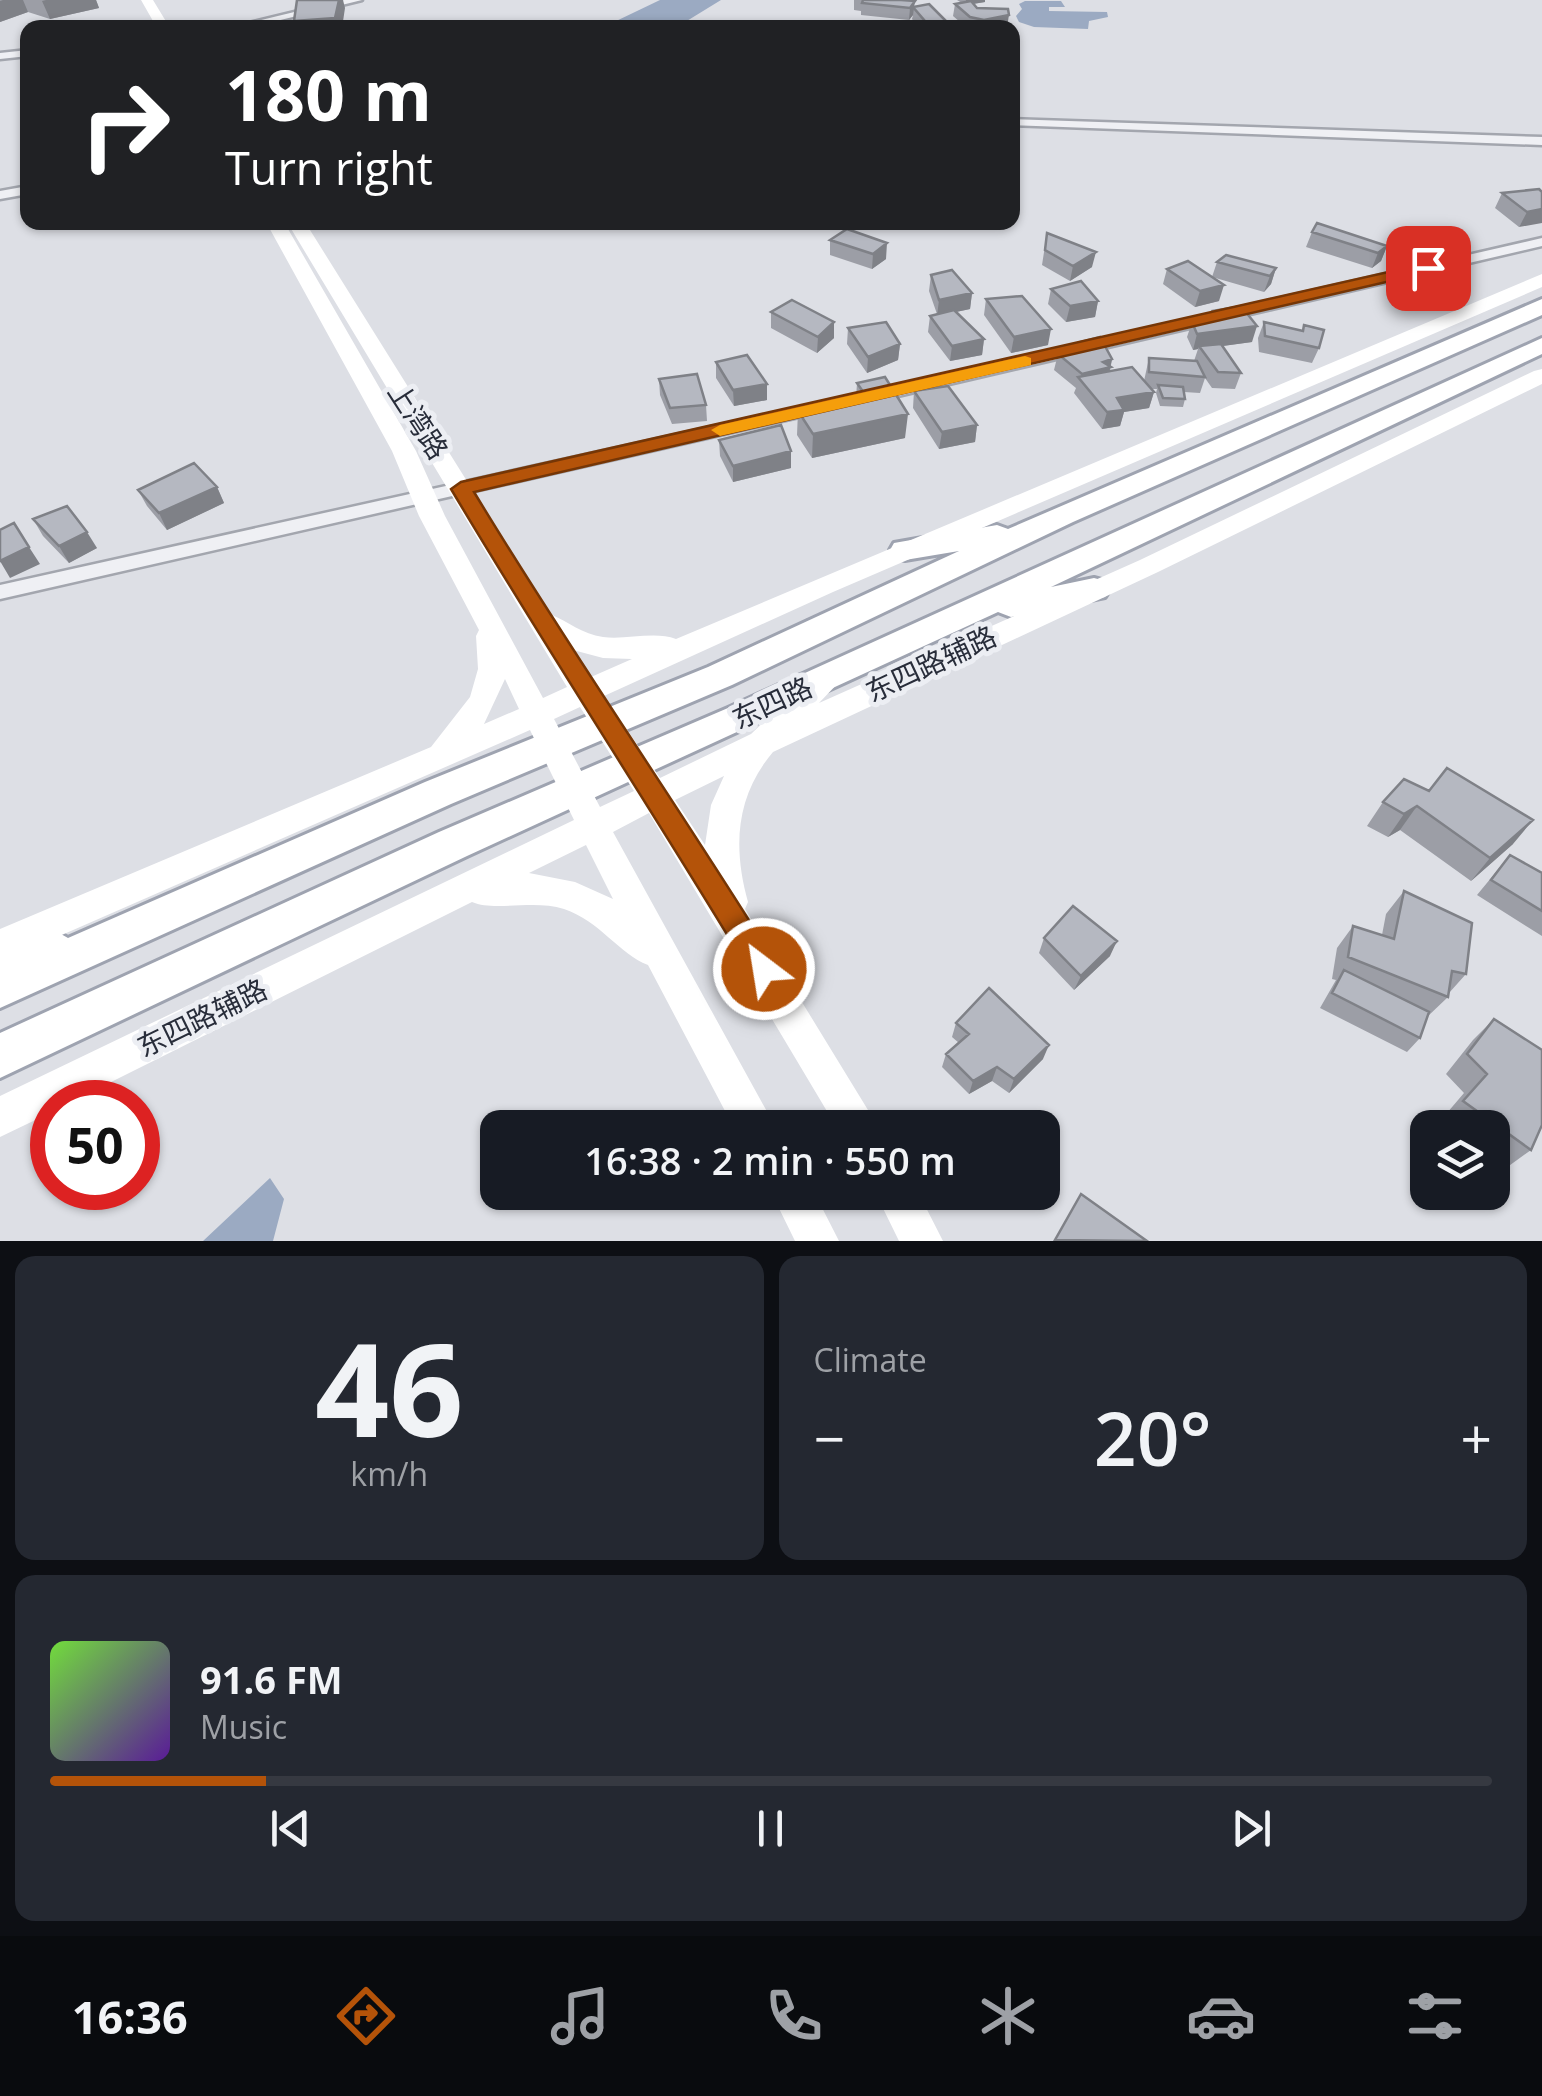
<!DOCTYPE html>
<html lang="en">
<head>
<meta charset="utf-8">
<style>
  body { margin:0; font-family:"Open Sans","Noto Sans SC",sans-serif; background:#242831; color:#f1f3f6; height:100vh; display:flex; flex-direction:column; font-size:38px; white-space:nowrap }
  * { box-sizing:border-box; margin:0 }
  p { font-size:32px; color:#9ea1a6 }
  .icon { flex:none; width:55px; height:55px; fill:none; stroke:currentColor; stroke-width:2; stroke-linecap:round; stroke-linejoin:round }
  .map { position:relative; height:1241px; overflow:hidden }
  .sheet { display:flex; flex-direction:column; gap:15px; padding:15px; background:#0d0f14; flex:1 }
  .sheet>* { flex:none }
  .guide { position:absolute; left:20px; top:20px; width:1000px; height:210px; border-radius:20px; box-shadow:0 2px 8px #0004; background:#202124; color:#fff; overflow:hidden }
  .controls { position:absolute; left:1410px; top:1110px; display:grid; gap:20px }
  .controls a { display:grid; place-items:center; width:100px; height:100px; border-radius:20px; background:#171b24; box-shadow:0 2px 8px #0004; font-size:50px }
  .speed { position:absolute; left:30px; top:1080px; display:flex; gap:20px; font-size:50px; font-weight:700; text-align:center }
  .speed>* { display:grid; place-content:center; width:130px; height:130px; border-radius:50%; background:#171b24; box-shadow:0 2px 8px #0004; line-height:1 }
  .speed .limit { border:15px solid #d22; background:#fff; color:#111 }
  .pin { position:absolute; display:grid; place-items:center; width:85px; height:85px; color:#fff; margin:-42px; border-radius:20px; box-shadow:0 5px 15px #0006 }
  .me { position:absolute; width:110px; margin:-55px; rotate:329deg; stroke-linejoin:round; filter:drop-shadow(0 0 8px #0008) }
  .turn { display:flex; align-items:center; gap:35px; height:210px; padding:0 40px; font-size:45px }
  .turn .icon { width:130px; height:130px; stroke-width:2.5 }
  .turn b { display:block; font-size:70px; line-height:85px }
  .big { font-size:75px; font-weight:600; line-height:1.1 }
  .sheet .card { flex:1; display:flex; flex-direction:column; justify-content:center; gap:15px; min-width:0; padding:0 35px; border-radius:20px; background:#242831 }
  .sheet .dial { align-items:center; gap:0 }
  .dial b { font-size:130px; line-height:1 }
  .song { display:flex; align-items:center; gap:30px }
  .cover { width:120px; height:120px; border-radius:15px; background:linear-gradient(135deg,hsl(100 70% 55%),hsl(270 70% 35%)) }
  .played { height:10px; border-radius:5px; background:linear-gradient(90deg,#b45309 15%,#363941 15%) }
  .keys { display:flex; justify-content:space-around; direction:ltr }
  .heat { display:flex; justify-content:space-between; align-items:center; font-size:55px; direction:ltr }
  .sheet .tiles { flex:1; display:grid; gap:15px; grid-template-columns:1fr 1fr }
  .card:last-child { grid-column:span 2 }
  .trip { position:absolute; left:480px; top:1110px; width:580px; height:100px; border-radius:20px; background:#171b24; box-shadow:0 2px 8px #0004; font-weight:600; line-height:100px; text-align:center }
  .dock { display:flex; height:160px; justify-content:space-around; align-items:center; background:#090b0e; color:#9ea1a6 }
  .dock .icon { width:70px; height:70px }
  .dock .selected { color:#b45309 }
  .dock b { font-size:45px; color:#f1f3f6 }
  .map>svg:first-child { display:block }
</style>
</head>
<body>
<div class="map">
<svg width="1542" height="1241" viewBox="0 0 1542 1241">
  <rect width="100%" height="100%" fill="#dddfe5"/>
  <path fill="#9baac2" d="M660 0H721L677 27 612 23Z
    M1025 1H1061L1065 7H1049V11L1107 12 1108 17 1089 21 1088 29 1034 27 1019 22 1016 16 1022 9 1019 4Z
    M270 1178 284 1199 273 1241H203Z"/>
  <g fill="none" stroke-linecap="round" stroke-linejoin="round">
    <defs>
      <path id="street" d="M344 0H362L248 28H228Z
        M28 50V56L0 59V53Z
        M1012 119 1542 137V145L1012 125Z
        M28 186V194L0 199V191Z
        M1542 238V246L872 402 864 397 872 392Z
        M824 402 830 404V410L0 599V585Z"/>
      <path id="primary" d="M1542 299V315L1073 522 732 685 451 804 0 1008V942L52 929 68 938 425 782 708 667 959 551 905 560 894 557 890 550 894 543 997 525 1008 529Z
        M1542 338V354L1051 587 1094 578 1105 581 1110 589 1105 597 1011 617 998 612 467 856 0 1078V1033L439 832 728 708Z"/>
    </defs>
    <use href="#street" stroke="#a3a6ae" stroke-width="5"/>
    <use href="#primary" stroke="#9ea3b0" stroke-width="6"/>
    <use href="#street" fill="#eff0f4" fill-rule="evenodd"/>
    <path fill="#fff" fill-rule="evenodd" d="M141 0H153L170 28H157Z
      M266 222H284L416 451 445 516 543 698 567 687 287 222H305L550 614C569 622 582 634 603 637 626 640 655 631 676 639L1542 274V287L833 592 604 696 660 778 751 734 817 672 827 669 837 672 841 680 819 703 1140 560 1534 371 1542 369V384L1158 572 773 752C735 797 733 848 748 902L745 909 879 1128H837L649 813 613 832 776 1128H734L648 965C619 954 600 921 564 909 533 899 495 912 472 902L71 1102H52V1112L0 1137V1096L574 820 530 730 0 962V929L431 747 470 697 478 669 476 636 479 630 419 516 392 451ZM573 650 603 658 632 659 591 677ZM505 679 519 709 484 724ZM580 707 634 791 600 807 554 719ZM724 776 711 805 705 845 675 800ZM586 845 613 899 575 882 529 873Z
      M771 1192H814L839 1241H795Z
      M875 1192H918L943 1241H899Z"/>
    <use href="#primary" fill="#fff" fill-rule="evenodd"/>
  </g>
  <path fill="#9c9ea6" d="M0 0H96L99 8 50 19 28 12 0 22Z
    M854 0H901L953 28H919L912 19 913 15 909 20 861 15V11L854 10Z
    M957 0H985V2L973 4 977 8 1007 27 967 28 953 16 955 4 962 3Z
    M1542 192 1519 227 1495 208 1502 193Z
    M1312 232 1387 246 1381 261 1372 268 1306 247Z
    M1047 233 1092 267 1070 281 1042 265Z
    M830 240 886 259 872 269 830 255Z
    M1217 262 1276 268 1271 284 1264 292 1212 277Z
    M1167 269 1219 301 1195 307 1163 284Z
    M931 275 972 293 970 309 956 312 984 339 982 355 950 361 928 332 930 316 937 314 929 291Z
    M1051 289 1098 301 1095 317 1066 322 1048 304Z
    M986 299 1048 345 1011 353 984 315Z
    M1213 311 1252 342 1222 346 1241 373 1235 389 1212 388 1205 378 1200 393 1184 392 1185 399 1183 407 1160 406 1156 393 1157 389H1151L1154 392 1149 408 1124 412 1120 426 1102 429 1074 393 1076 388 1054 370 1058 354 1079 348 1080 342 1112 359 1110 371 1144 381 1149 358 1194 361 1198 349 1193 350 1187 337 1192 322 1210 320Z
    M771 312 834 338 817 353 771 328Z
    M1264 322 1302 331 1304 325 1319 348 1312 363 1259 352 1258 338Z
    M848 328 900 344 898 360 867 373 847 344Z
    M716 362 767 400 734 406 716 378Z
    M659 379 706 405 707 421 672 424 660 395Z
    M857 383 905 438 812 458 797 435 798 411 856 398Z
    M914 391 977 425 975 442 939 449 913 408Z
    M719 440 791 468 733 482 720 456Z
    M217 487 224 503 167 530 147 506 138 490Z
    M33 519 97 548 69 563 43 536Z
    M1404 779 1513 844 1471 881 1400 830 1388 837 1367 826 1383 802Z
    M1510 855 1542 873V936L1477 895Z
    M1404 891 1466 974 1449 993 1448 997 1427 1017 1420 1038 1407 1052 1320 1008 1336 980 1332 979 1337 948 1353 926 1382 935 1386 914Z
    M1044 938 1110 956 1074 990 1039 953Z
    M1494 1019 1531 1150 1506 1168 1492 1158V1128H1451L1441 1120 1464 1093 1446 1074 1473 1040Z
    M956 1023 1043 1059 1009 1093 992 1081 969 1094 942 1067 946 1054 959 1043 952 1037Z"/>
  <path fill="#7f8187" d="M3 0H23L28 12 0 22V1Z
    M46 0H96L99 8 50 19 42 1Z
    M339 0H343L345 8 342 28H296L294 21Z
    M966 0H985V2L966 5Z
    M915 1 913 15 909 20 910 8Z
    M1009 15 1007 27 983 28 984 20Z
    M1542 209V223L1519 227 1527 212Z
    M887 243 886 259 872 269 873 254Z
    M1387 246 1381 261 1372 268 1378 253Z
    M1096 252 1092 267 1070 281 1073 266Z
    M1276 268 1271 284 1264 292 1270 276Z
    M1224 285 1219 301 1195 307 1200 291Z
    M972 293 970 309 937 316 939 300Z
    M1098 301 1095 317 1066 322 1070 306Z
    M834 322V338L817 353 818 337Z
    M1257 326 1252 342 1201 349 1199 346 1198 349 1193 350 1197 334Z
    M1051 329 1048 345 1011 353 1014 337Z
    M984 339 982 355 950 361 952 346Z
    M900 344 898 360 867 373 868 357Z
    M1112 359 1107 383 1081 380 1082 374 1103 362Z
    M767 384V400L734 406 733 390Z
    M1154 392 1149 408 1124 412 1120 426 1102 429 1107 412 1117 398Z
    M908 414 905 438 812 458 813 434Z
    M977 425 975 442 939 449 942 432Z
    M791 451V468L733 482V466Z
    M217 487 224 503 167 530 159 513Z
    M87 532 97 548 69 563 59 546Z
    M29 547 40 564 10 578 0 561Z
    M1417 806 1400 830 1388 837 1404 814Z
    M1533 820 1513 844 1471 881 1490 858Z
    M1117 941 1110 956 1074 990 1081 976Z
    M1049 1045 1043 1059 1009 1093 1014 1079Z
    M997 1067 992 1081 969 1094 973 1081Z"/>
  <path fill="#b5b8c1" stroke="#7f8187" stroke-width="2.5" d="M297 0H339L335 18 294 21Z
    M863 0H901L915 1 910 8 862 3Z
    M971 1 977 8 1008 9 1009 15 984 20 970 17 955 4Z
    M929 4 953 28H931L913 7Z
    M1539 189 1542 192V209L1527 212 1502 193Z
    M1317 223 1387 246 1378 253 1312 232Z
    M847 229 887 243 873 254 830 240Z
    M1047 233 1096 252 1073 266 1045 250Z
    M1226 255 1276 268 1270 276 1217 262Z
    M1188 261 1224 285 1200 291 1167 269Z
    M952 270 972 293 939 300 931 275Z
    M1081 281 1098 301 1070 306 1051 289Z
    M1022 296 1051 329 1014 337 986 299Z
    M792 300 834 322 818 337 771 312Z
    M1241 306 1257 326 1197 334 1192 322 1219 320 1213 311Z
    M954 310 984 339 952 346 930 316Z
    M886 322 900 344 868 357 848 328Z
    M1264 322 1303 331 1304 325 1324 330 1319 348 1265 336Z
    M1100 337 1112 359 1103 362 1111 367 1082 374 1058 354 1085 346 1080 342Z
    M1221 344 1241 373 1218 372 1199 346Z
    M747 355 767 384 733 390 716 362Z
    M1149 358 1197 361 1205 377 1149 372Z
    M1132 367 1154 392 1117 398 1124 410 1107 412 1078 377Z
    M697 374 706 405 670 408 659 379Z
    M885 377 908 414 813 434 798 411 866 396 857 383Z
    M1158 385 1183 387 1185 399 1163 398Z
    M948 386 977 425 942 432 914 391Z
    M781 425 791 451 733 466 719 440Z
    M194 463 217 487 159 513 138 490Z
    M67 506 87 532 59 546 33 519Z
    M14 523 29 547 0 561V530Z
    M1447 768 1533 820 1490 858 1417 806 1404 814 1383 802 1404 779 1429 791Z
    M1510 855 1542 873V911L1491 880Z
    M1404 891 1472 923 1466 974 1452 971 1448 997 1348 957 1353 926 1394 939Z
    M1073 906 1117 941 1081 976 1044 938Z
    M1344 970 1429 1012 1420 1038 1332 993Z
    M989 988 1049 1045 1014 1079 997 1067 973 1081 946 1054 969 1034 956 1023Z
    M1494 1019 1542 1050V1125L1531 1150 1463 1101 1487 1074 1467 1054Z
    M1081 1194 1147 1241 1055 1240Z"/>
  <path fill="#b45309" stroke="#753606" stroke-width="2.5" d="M1428 263 1434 265V271L474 492C570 651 676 802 774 960L779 969 774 979 764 983 754 979C655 814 549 654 451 489L461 482Z"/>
  <path fill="#f59e0b" d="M1025 356 1031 358V365L720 436 711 430 720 425Z"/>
  <g text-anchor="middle" stroke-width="10" stroke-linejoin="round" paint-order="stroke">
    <g font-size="28" fill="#282d3a" stroke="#eceef3">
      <text transform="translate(418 421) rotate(57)" y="10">上湾路</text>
      <text transform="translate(931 664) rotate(-25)" y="10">东四路辅路</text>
      <text transform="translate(772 703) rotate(-25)" y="10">东四路</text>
      <text transform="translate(202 1018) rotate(-26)" y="10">东四路辅路</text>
    </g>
  </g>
</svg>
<div class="controls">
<a><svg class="icon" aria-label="layers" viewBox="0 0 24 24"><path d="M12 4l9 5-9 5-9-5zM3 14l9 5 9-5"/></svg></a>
</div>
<div class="speed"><div class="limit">50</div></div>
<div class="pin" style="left:1428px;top:268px;background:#d93025"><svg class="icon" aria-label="arrive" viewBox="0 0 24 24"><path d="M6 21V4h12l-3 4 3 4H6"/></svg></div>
<svg class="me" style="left:764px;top:969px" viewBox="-20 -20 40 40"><circle r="17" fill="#b45309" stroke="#fff" stroke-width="3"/><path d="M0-11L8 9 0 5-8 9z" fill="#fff"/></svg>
<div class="trip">16:38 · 2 min · 550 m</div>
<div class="guide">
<div class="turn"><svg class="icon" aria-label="right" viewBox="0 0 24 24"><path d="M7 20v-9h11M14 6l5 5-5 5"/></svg><div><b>180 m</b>Turn right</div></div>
</div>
</div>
<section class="sheet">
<div class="tiles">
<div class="card dial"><b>46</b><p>km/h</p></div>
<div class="card"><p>Climate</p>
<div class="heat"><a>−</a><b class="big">20°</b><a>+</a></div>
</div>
<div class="card">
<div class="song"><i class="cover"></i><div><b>91.6 FM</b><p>Music</p></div></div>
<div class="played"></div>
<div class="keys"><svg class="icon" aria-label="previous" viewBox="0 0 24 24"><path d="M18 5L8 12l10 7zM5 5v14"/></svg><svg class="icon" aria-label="pause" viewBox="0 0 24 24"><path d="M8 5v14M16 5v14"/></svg><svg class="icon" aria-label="next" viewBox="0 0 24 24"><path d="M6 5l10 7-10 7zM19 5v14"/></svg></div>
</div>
</div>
</section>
<nav class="dock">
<b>16:36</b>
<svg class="icon selected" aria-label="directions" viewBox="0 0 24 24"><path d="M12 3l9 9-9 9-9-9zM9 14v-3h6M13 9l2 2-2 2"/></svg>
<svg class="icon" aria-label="music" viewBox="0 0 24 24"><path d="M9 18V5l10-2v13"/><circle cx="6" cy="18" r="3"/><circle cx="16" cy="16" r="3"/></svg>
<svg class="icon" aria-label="phone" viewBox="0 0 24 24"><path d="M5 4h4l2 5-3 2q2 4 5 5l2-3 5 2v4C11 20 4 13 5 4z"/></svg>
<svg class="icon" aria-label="climate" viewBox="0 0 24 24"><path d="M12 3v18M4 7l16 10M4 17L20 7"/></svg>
<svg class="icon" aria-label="car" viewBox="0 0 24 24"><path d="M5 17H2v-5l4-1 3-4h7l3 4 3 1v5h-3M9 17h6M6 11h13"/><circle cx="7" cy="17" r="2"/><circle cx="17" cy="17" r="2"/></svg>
<svg class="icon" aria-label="filters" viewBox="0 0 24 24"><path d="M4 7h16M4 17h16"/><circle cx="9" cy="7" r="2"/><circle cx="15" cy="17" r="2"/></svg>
</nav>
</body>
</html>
